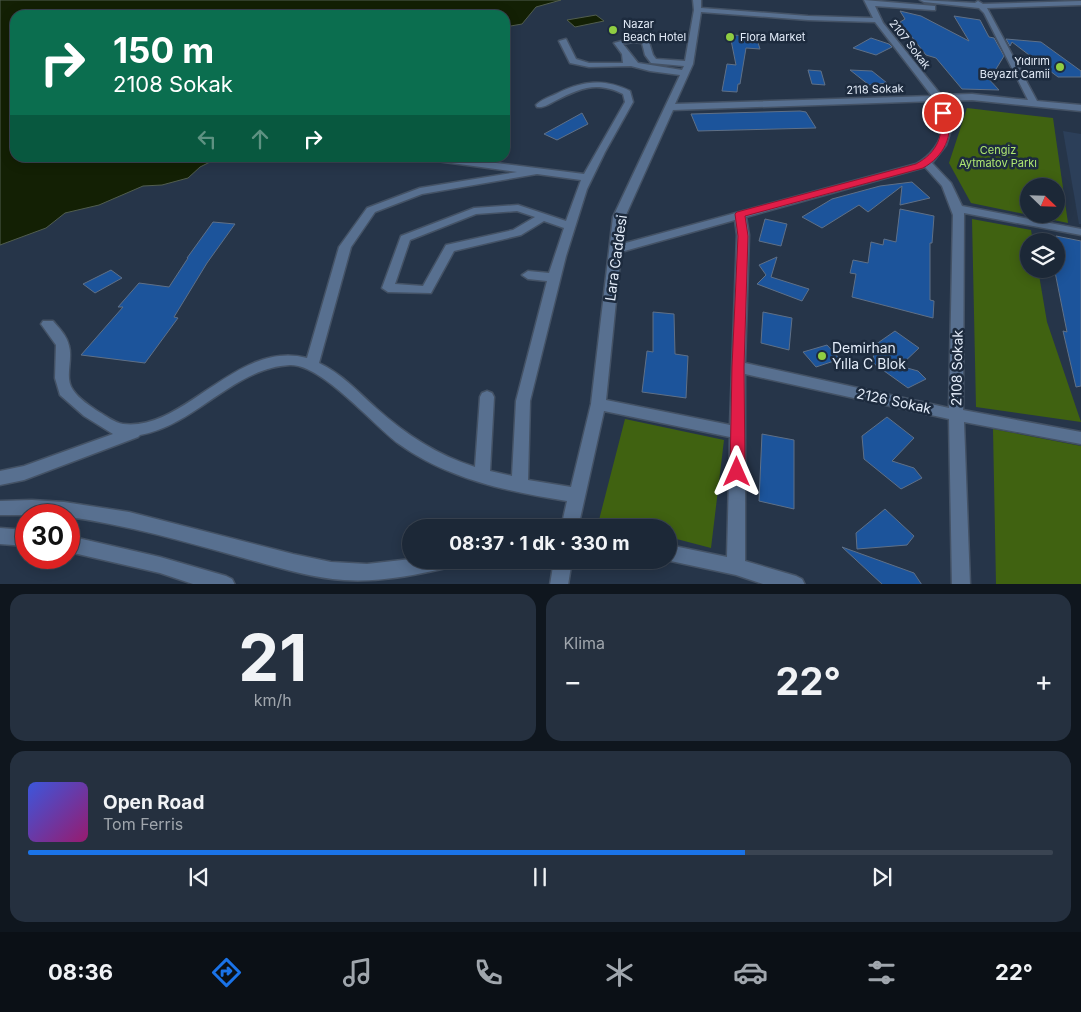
<!DOCTYPE html>
<html lang="tr">
<head>
<meta charset="utf-8">
<style>
  body { margin:0; font-family:Inter,sans-serif; background:#25303f; color:#f1f3f6; height:100vh; display:flex; flex-direction:column; font-size:19px; white-space:nowrap }
  * { box-sizing:border-box; margin:0 }
  p { font-size:16px; color:#a0a6ad }
  .icon { flex:none; width:28px; height:28px; fill:none; stroke:currentColor; stroke-width:2; stroke-linecap:round; stroke-linejoin:round }
  .map { position:relative; height:584px; overflow:hidden }
  .panel { display:flex; flex-direction:column; gap:10px; padding:10px; background:#0f161e; flex:1 }
  .panel>* { flex:none }
  .banner { position:absolute; left:10px; top:10px; width:500px; height:152px; border-radius:15px; box-shadow:0 2px 12px #0003,0 0 0 1px #3a4452; background:#0b6e4f; color:#fff; overflow:hidden }
  .needle { width:32px; rotate:113deg }
  .tools { position:absolute; left:1020px; top:178px; display:grid; gap:10px }
  .tools a { display:grid; place-items:center; width:45px; height:45px; border-radius:50%; background:#1c2837; box-shadow:0 2px 12px #0003,0 0 0 1px #3a4452; font-size:25px }
  .speed { position:absolute; left:15px; top:504px; display:flex; gap:10px; font-size:25px; font-weight:700; text-align:center }
  .speed>* { display:grid; place-content:center; width:65px; height:65px; border-radius:50%; background:#1c2837; box-shadow:0 2px 12px #0003,0 0 0 1px #3a4452; line-height:1 }
  .speed .limit { border:8px solid #d22; background:#fff; color:#111 }
  .pin { position:absolute; display:grid; place-items:center; width:42px; height:42px; color:#fff; margin:-21px; border:2px solid #fff; border-radius:50%; box-shadow:0 1px 5px #0007 }
  .me { position:absolute; width:55px; margin:-28px; rotate:0deg; stroke-linejoin:round; filter:drop-shadow(0 0 4px #0008) }
  .turn { display:flex; align-items:center; gap:18px; height:105px; padding:0 20px; font-size:22px }
  .turn .icon { width:65px; height:65px; stroke-width:2.5 }
  .turn b { display:block; font-size:35px; line-height:42px }
  .lanes { display:flex; align-items:center; height:48px; padding:0 20px; background:#0003; justify-content:center; gap:25px; direction:ltr }
  .lanes .off { opacity:.35 }
  .big { font-size:38px; font-weight:700; line-height:1.1 }
  .panel .card { flex:1; display:flex; flex-direction:column; justify-content:center; gap:8px; min-width:0; padding:0 18px; border-radius:15px; background:#25303f }
  .panel .dial { align-items:center; gap:0 }
  .dial b { font-size:65px; line-height:1 }
  .song { display:flex; align-items:center; gap:15px }
  .cover { width:60px; height:60px; border-radius:8px; background:linear-gradient(135deg,hsl(230 70% 55%),hsl(320 70% 35%)) }
  .played { height:5px; border-radius:2px; background:linear-gradient(90deg,#1a73e8 70%,#3a4452 70%) }
  .keys { display:flex; justify-content:space-around; direction:ltr }
  .heat { display:flex; justify-content:space-between; align-items:center; font-size:28px; direction:ltr }
  .panel .tiles { flex:1; display:grid; gap:10px; grid-template-columns:1fr 1fr }
  .card:last-child { grid-column:span 2 }
  .trip { position:absolute; left:402px; top:519px; width:275px; height:50px; border-radius:25px; background:#1c2837; box-shadow:0 2px 12px #0003,0 0 0 1px #3a4452; font-weight:700; line-height:50px; text-align:center }
  .dock { display:flex; height:80px; justify-content:space-around; align-items:center; background:#0b1016; color:#a0a6ad }
  .dock .icon { width:35px; height:35px }
  .dock .current { color:#1a73e8 }
  .dock b { font-size:22px; color:#f1f3f6 }
  .map>svg:first-child { display:block }
</style>
</head>
<body>
<div class="map">
<svg width="1081" height="585" viewBox="0 0 1081 585">
  <rect width="100%" height="100%" fill="#263549"/>
  <path fill="#2c3f59" d="M1063 131 1081 134V224H1079Z"/>
  <path fill="#406211" fill-rule="evenodd" d="M967 108 1053 118 1068 223 971 203 949 163ZM1029 186H1056V214H1029Z
    M972 219 1031 230 1033 241H1029V269H1038L1047 322 1081 422 976 407Z
    M625 419 724 440 711 548 669 537V528L629 527 599 520Z
    M993 429 1081 446V584H996Z"/>
  <path fill="#132004" stroke="#515d4e" d="M0 0H561L536 7 522 24 505 27V15H15V158H218L200 167 188 178 162 185 143 186 99 205 65 213 46 228 0 245Z
    M596 15 604 21 575 27 567 20Z"/>
  <path fill="#1c549b" stroke="#5f7087" d="M900 11 921 16 969 41 954 16 980 20 989 37 994 38 1004 56 993 74 985 75 999 90 962 89 936 58 926 55 900 22 905 19Z
    M730 35 756 36 760 49 746 48 740 84H738L737 92 722 91 727 64 736 65Z
    M871 38 889 44 892 47 876 55 853 48Z
    M1006 39 1041 42 1081 71V77H1058L1012 42 1010 46Z
    M808 70 821 71 825 85 812 84Z
    M850 70 872 71 887 83 869 85Z
    M800 111 806 112 816 128 698 131 691 114Z
    M582 113 588 124 557 140 544 134Z
    M912 182 930 198 900 205 902 186 868 212 859 205 822 228 802 217 832 199 880 186Z
    M900 209 934 216 932 243H930V300L934 301 933 318 852 297 856 274 850 273 853 260 868 263 871 242 883 245 884 239 896 242Z
    M765 219 787 224 781 246 759 241Z
    M213 222 235 224 207 263 174 317 178 318 145 363 81 355 123 307H118L139 283 169 287 188 258H187Z
    M1056 236 1081 241V386L1076 387 1063 331 1067 332 1055 272Z
    M777 257 771 277 809 289 802 301 757 284 766 275 759 265Z
    M111 270 122 278 95 293 83 284Z
    M653 312 674 314 675 354 688 356 686 398 642 392 647 351 653 352Z
    M763 312 792 318 789 350 761 343Z
    M895 331 919 348 900 366 918 371 926 379 908 388 866 358 867 357 874 359 872 347Z
    M827 345 840 359 816 367 803 352Z
    M887 417 914 438 892 461 914 468 922 478 901 489 864 459 862 436Z
    M762 434 794 440V509L759 501Z
    M885 509 914 536 907 545 857 549 856 533Z
    M842 547 914 573 922 585H883Z"/>
  <g fill="none" stroke-linecap="round" stroke-linejoin="round">
    <defs>
      <path id="minor" d="M693 0H701V8L808 16 873 18 864 0 935 6V10H932L875 6 883 23 941 95 972 94 1028 100 984 13 979 8 924 2 920 0 975 3 978 1 983 4 1081 1V5L987 8 1037 101 1081 105V111L972 100 944 101 952 127 946 145 932 163 951 183 962 206 1081 229V235L964 213 963 410 1081 432V444L964 422 970 585H952L949 419 745 374V561L796 576 802 579 805 585H766L736 575 666 560H669V545L727 557 730 437 604 411 578 528H561L567 501C509 492 448 479 399 444 373 425 322 364 290 365 233 368 196 425 140 435L138 437 24 480 0 485V471L24 466 113 434 84 416 60 395 55 378 56 345 41 324 43 321H53C59 328 67 336 69 346 73 360 64 378 73 390 79 399 90 406 99 412 106 416 115 423 123 424 184 432 237 339 307 358L339 247 367 208 420 188 517 172 437 161 432 158H456L584 174 625 102 623 94C597 81 580 88 555 101 549 104 544 108 537 107L536 105C541 100 549 97 556 94 582 81 604 78 630 91L633 102 605 152 587 189 566 256 530 401 528 480 571 487 591 404 613 217 680 75 650 71 631 66 589 67 570 63 559 41 566 39 576 59 589 63H623L622 54 614 43 633 38 648 39 653 55 656 59 685 61 694 10ZM701 12 808 20 875 22 932 96 675 104 693 64ZM633 42 642 43 645 55 651 63 684 66 682 70 638 63 623 44ZM935 101C937 109 940 117 942 125 944 141 929 157 916 164L622 244 625 217 673 110ZM925 167 942 186 953 215 949 408 745 363 749 235 746 217ZM537 174 581 180 566 221 518 205 474 208 401 236 382 288 388 292 431 293 454 251 521 235 544 221 564 228 549 273 528 271 522 275 528 279 547 281 516 401 512 476 490 471 494 397 492 393 487 391 482 393 480 397 475 467C437 455 405 434 376 408 358 392 341 373 319 363L351 247 375 212 422 194ZM517 211 535 217 513 230 446 245 423 286 395 284 410 240 476 214ZM735 220 737 235 730 425 606 400 621 252Z
        M32 500 64 502 129 512 293 554 331 562 367 564 411 559 455 560 452 566 446 568C412 576 379 582 344 580 309 578 274 566 240 557 183 541 127 525 69 517V515H0V501Z
        M0 528 26 530V546L0 544Z
        M69 536 160 557 226 576 232 579 235 585H196L160 573 69 552Z
        M554 560H572L568 585H550Z"/>
    </defs>
    <use href="#minor" stroke="#445265" stroke-width="3"/>
    <use href="#minor" fill="#587090" fill-rule="evenodd"/>
  </g>
  <path fill="#e11d48" stroke="#92132f" d="M943 110 947 113C954 136 944 156 923 168L745 216 748 236 744 367 745 472 742 476 737 478 732 476 730 472 732 367 738 236 735 214 737 212 916 164C937 153 945 135 939 113Z"/>
  <g fill="#8fcd42" stroke="#1d2b3e" stroke-width="2">
    <circle cx="613" cy="30" r="5"/>
    <circle cx="730" cy="37" r="5"/>
    <circle cx="1060" cy="67" r="5"/>
    <circle cx="822" cy="356" r="5"/>
  </g>
  <g text-anchor="middle" stroke-width="5" stroke-linejoin="round" paint-order="stroke">
    <g font-size="11" fill="#e3ecf9" stroke="#1d2b3e" text-anchor="start">
      <text x="623" y="28">Nazar<tspan x="623" dy="13">Beach Hotel</tspan></text>
      <text x="740" y="41">Flora Market</text>
      <text x="1050" y="65" text-anchor="end">Yıdırım<tspan x="1050" dy="13">Beyazıt Camii</tspan></text>
    </g>
    <g font-size="11" fill="#e3ecf9" stroke="#1d2b3e">
      <text transform="translate(910 44) rotate(52)" y="4">2107 Sokak</text>
      <text transform="translate(875 89) rotate(-2)" y="4">2118 Sokak</text>
    </g>
    <g font-size="11" fill="#aee772" stroke="#1d2b3e">
      <text x="998" y="154">Cengiz<tspan x="998" dy="13">Aytmatov Parkı</tspan></text>
    </g>
    <g font-size="14" fill="#e3ecf9" stroke="#1d2b3e">
      <text transform="translate(616 258) rotate(-82)" y="5">Lara Caddesi</text>
      <text transform="translate(957 368) rotate(-89)" y="5">2108 Sokak</text>
      <text transform="translate(894 401) rotate(12)" y="5">2126 Sokak</text>
    </g>
    <g font-size="14" fill="#e3ecf9" stroke="#1d2b3e" text-anchor="start">
      <text x="832" y="353">Demirhan<tspan x="832" dy="16">Yılla C Blok</tspan></text>
    </g>
  </g>
</svg>
<div class="tools">
<a><svg class="needle" viewBox="-14 -14 28 28"><path d="M0-13l5 13h-10z" fill="#e53935"/><path d="M0 13l5-13h-10z" fill="#a0a6ad"/></svg></a>
<a><svg class="icon" aria-label="layers" viewBox="0 0 24 24"><path d="M12 4l9 5-9 5-9-5zM3 14l9 5 9-5"/></svg></a>
</div>
<div class="speed"><div class="limit">30</div></div>
<div class="pin" style="left:943px;top:113px;background:#d93025"><svg class="icon" aria-label="arrive" viewBox="0 0 24 24"><path d="M6 21V4h12l-3 4 3 4H6"/></svg></div>
<svg class="me" style="left:737px;top:472px" viewBox="-20 -20 40 40"><path d="M0-17L14 15 0 8-14 15z" fill="#e11d48" stroke="#fff" stroke-width="4"/></svg>
<div class="trip">08:37 · 1 dk · 330 m</div>
<div class="banner">
<div class="turn"><svg class="icon" aria-label="right" viewBox="0 0 24 24"><path d="M7 20v-9h11M14 6l5 5-5 5"/></svg><div><b>150 m</b>2108 Sokak</div></div>
<div class="lanes"><svg class="icon off" aria-label="left" viewBox="0 0 24 24"><path d="M17 20v-9H6M10 6l-5 5 5 5"/></svg><svg class="icon off" aria-label="ahead" viewBox="0 0 24 24"><path d="M12 20V5M6 11l6-6 6 6"/></svg><svg class="icon" aria-label="right" viewBox="0 0 24 24"><path d="M7 20v-9h11M14 6l5 5-5 5"/></svg></div>
</div>
</div>
<section class="panel">
<div class="tiles">
<div class="card dial"><b>21</b><p>km/h</p></div>
<div class="card"><p>Klima</p>
<div class="heat"><a>−</a><b class="big">22°</b><a>+</a></div>
</div>
<div class="card">
<div class="song"><i class="cover"></i><div><b>Open Road</b><p>Tom Ferris</p></div></div>
<div class="played"></div>
<div class="keys"><svg class="icon" aria-label="previous" viewBox="0 0 24 24"><path d="M18 5L8 12l10 7zM5 5v14"/></svg><svg class="icon" aria-label="pause" viewBox="0 0 24 24"><path d="M8 5v14M16 5v14"/></svg><svg class="icon" aria-label="next" viewBox="0 0 24 24"><path d="M6 5l10 7-10 7zM19 5v14"/></svg></div>
</div>
</div>
</section>
<nav class="dock">
<b>08:36</b>
<svg class="icon current" aria-label="directions" viewBox="0 0 24 24"><path d="M12 3l9 9-9 9-9-9zM9 14v-3h6M13 9l2 2-2 2"/></svg>
<svg class="icon" aria-label="music" viewBox="0 0 24 24"><path d="M9 18V5l10-2v13"/><circle cx="6" cy="18" r="3"/><circle cx="16" cy="16" r="3"/></svg>
<svg class="icon" aria-label="phone" viewBox="0 0 24 24"><path d="M5 4h4l2 5-3 2q2 4 5 5l2-3 5 2v4C11 20 4 13 5 4z"/></svg>
<svg class="icon" aria-label="climate" viewBox="0 0 24 24"><path d="M12 3v18M4 7l16 10M4 17L20 7"/></svg>
<svg class="icon" aria-label="car" viewBox="0 0 24 24"><path d="M5 17H2v-5l4-1 3-4h7l3 4 3 1v5h-3M9 17h6M6 11h13"/><circle cx="7" cy="17" r="2"/><circle cx="17" cy="17" r="2"/></svg>
<svg class="icon" aria-label="filters" viewBox="0 0 24 24"><path d="M4 7h16M4 17h16"/><circle cx="9" cy="7" r="2"/><circle cx="15" cy="17" r="2"/></svg>
<b>22°</b>
</nav>
</body>
</html>
